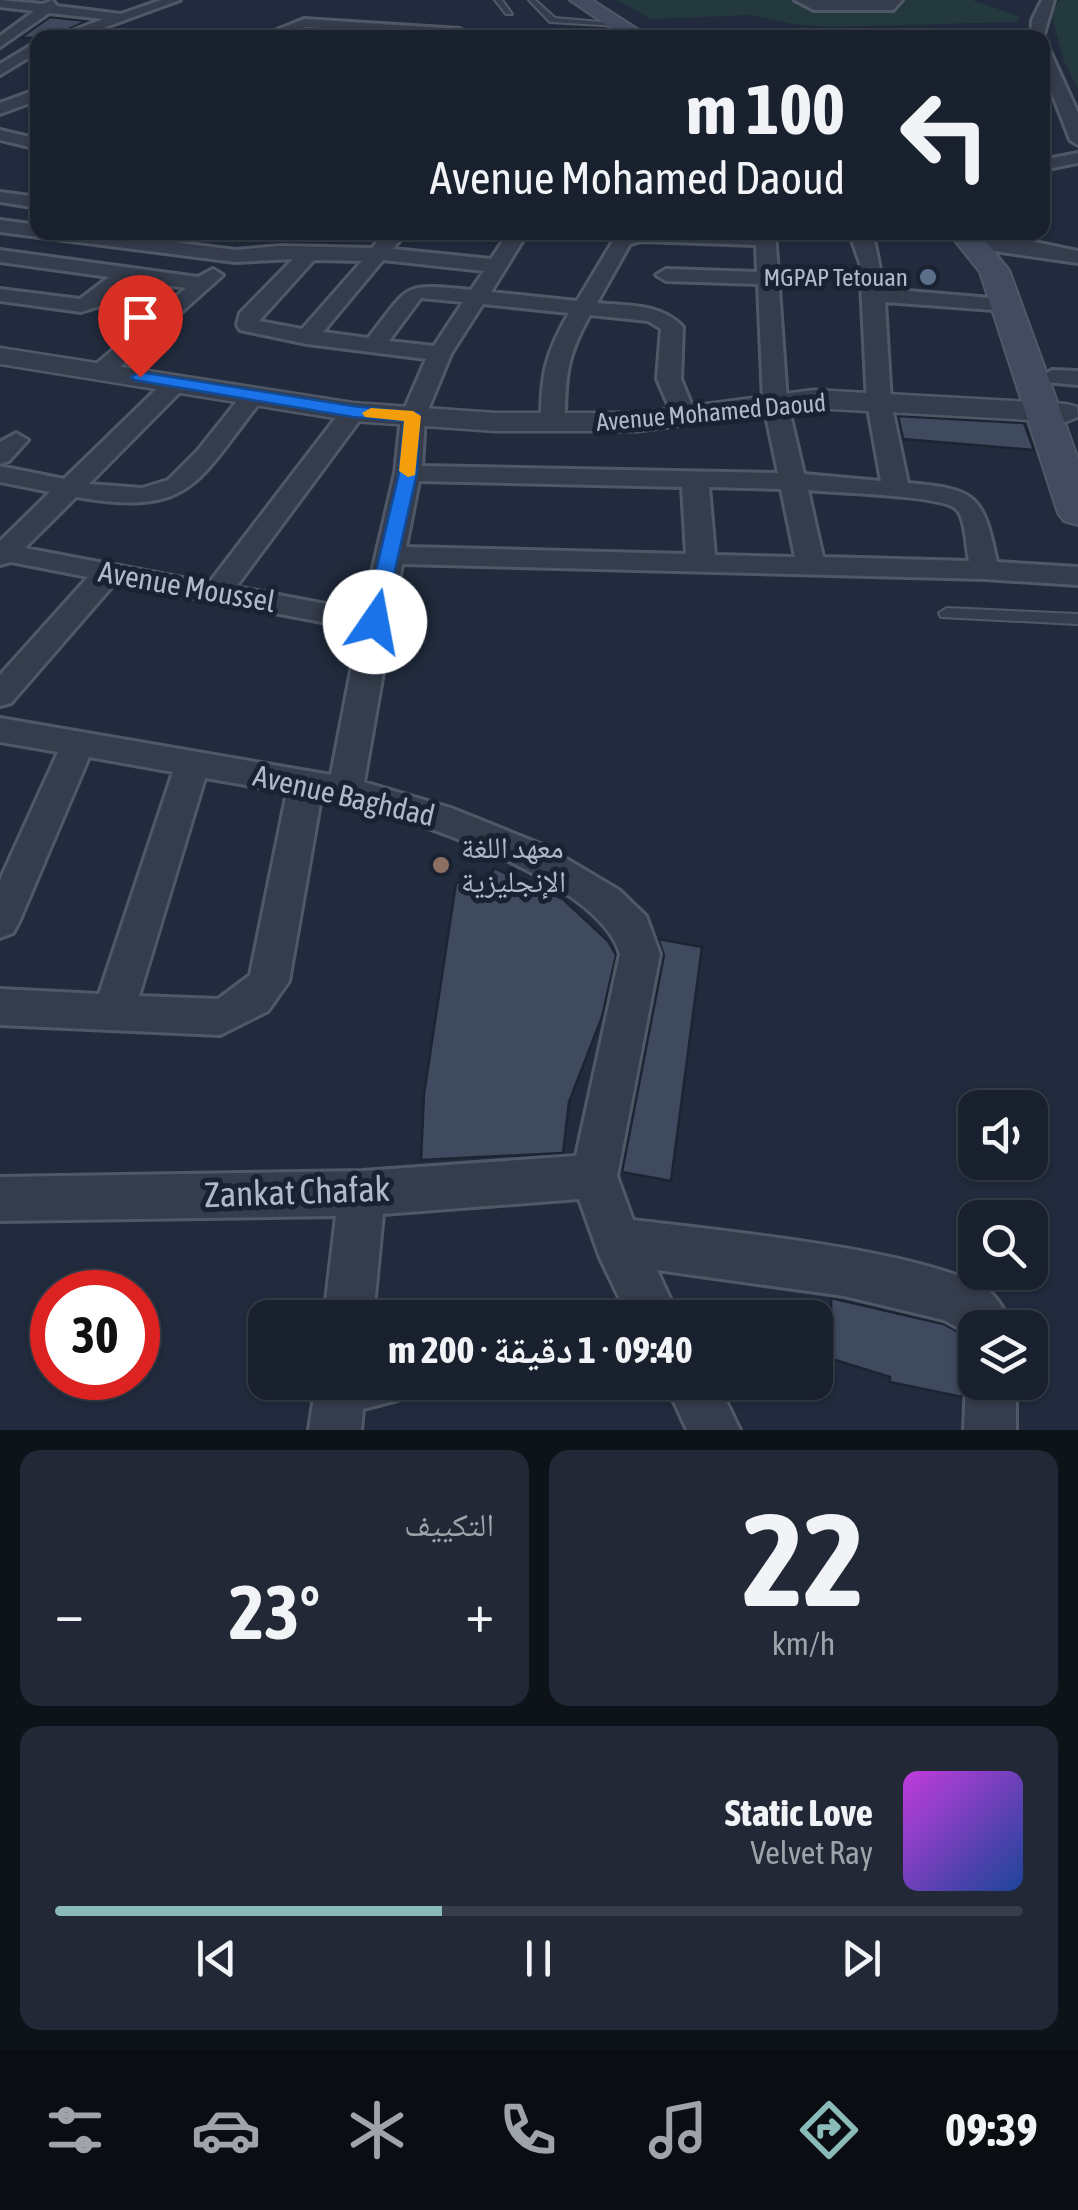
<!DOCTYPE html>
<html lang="ar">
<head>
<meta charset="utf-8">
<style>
  body { margin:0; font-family:"Asap Condensed","Noto Naskh Arabic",sans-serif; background:#222836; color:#f1f3f6; direction:rtl; height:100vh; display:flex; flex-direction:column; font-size:38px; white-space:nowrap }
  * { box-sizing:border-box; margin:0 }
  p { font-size:32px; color:#9fa3aa }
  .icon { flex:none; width:55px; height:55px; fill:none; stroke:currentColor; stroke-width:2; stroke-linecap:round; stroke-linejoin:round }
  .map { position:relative; height:1430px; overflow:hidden; direction:ltr }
  .panel { display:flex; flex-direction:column; gap:20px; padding:20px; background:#0e1219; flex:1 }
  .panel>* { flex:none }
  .banner { position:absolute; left:30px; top:30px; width:1020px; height:210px; border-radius:20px; box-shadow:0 2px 8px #0004,0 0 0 2px #373e4a; direction:rtl; background:#19202e; color:#f1f3f6; overflow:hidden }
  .tools { position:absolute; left:958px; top:1090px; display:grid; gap:20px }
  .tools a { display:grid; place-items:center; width:90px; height:90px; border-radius:20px; background:#19202e; box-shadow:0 2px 8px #0004,0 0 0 2px #373e4a; font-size:50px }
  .speed { position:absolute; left:30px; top:1270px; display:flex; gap:20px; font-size:50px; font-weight:700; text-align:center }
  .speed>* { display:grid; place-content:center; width:130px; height:130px; border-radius:50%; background:#19202e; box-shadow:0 2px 8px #0004,0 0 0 2px #373e4a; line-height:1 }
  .speed .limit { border:15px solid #d22; background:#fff; color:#111 }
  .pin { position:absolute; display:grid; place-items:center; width:85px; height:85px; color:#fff; margin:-102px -42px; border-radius:50% 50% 50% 0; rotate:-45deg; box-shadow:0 0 10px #0007 }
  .pin .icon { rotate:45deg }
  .me { position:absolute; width:110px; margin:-55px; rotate:12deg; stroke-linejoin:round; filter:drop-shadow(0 0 8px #0008) }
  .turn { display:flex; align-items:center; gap:35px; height:210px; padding:0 40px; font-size:45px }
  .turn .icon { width:130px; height:130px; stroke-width:2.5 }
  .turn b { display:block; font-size:70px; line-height:85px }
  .big { font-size:75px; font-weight:700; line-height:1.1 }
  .panel .card { flex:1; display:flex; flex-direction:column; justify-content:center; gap:15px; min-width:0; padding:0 35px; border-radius:20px; background:#222836 }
  .panel .dial { align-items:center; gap:0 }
  .dial b { font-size:130px; line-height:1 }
  .song { display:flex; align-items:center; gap:30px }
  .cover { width:120px; height:120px; border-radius:15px; background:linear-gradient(135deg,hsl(290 70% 55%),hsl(220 70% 35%)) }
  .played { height:10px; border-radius:5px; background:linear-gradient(90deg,#8bbbb9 40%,#373e4a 40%) }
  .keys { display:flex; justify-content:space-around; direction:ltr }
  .heat { display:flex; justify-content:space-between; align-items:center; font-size:55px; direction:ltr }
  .panel .tiles { flex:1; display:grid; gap:20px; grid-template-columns:1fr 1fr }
  .card:last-child { grid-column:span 2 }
  .trip { position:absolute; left:248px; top:1300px; width:585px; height:100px; border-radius:20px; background:#19202e; box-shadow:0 2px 8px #0004,0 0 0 2px #373e4a; font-weight:700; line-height:100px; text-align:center; direction:rtl }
  .tab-bar { display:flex; height:160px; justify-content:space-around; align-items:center; background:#0a0d12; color:#9fa3aa }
  .tab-bar .icon { width:70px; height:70px }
  .tab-bar .selected { color:#8bbbb9 }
  .tab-bar b { font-size:45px; color:#f1f3f6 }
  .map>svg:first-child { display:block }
</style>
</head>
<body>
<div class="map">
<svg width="1078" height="1430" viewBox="0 0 1078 1430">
  <rect width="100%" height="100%" fill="#212b3d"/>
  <path fill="#23393e" d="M617 0H972L1018 16V22L829 27 792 24 752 15 651 19Z
    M1059 0H1078V89L1064 61 1051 13Z"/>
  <path fill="#3f4a5f" stroke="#1c2433" stroke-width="2.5" d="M50 17 87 21 50 38H20Z
    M898 416 1024 423 1034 450 903 439Z
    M494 868 563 899 608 941 616 955 602 1017 569 1102 563 1153 421 1160 424 1094 456 883 491 878Z
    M658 939 702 947 671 1181 622 1172 664 955Z
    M831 1298 943 1324 955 1330 969 1346 962 1397 890 1382V1377L832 1359Z"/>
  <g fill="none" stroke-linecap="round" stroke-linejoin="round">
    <defs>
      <path id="service" d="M495 0H502L512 14H506Z
        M529 0H535L555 18 623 24 619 26 550 22Z
        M947 608 1078 614V624L941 617 939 613Z"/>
      <path id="minor" d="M0 0 43 4 52 0 57 6 121 14 161 0H180L76 38H54L103 19 49 13 0 47V36L34 11 0 7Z
        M795 0H902L893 10H814Z
        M1042 0H1054L1042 41V38H1031L1032 20Z
        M304 19 460 29 467 33 460 37 305 27 278 38H257Z
        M38 41V52L0 75V64Z
        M1042 45 1049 49 1078 113V145L1070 140 1042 67Z
        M38 89V100L0 114V103Z
        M0 130 38 139V149L0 140Z
        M1078 153V163L1042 170V160Z
        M0 192 38 197V208L0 202Z
        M0 220 38 225V232H97L235 250 281 246 372 248 386 232H406L393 249 491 259 509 232H528L491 292 577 301 616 236 628 232H775L787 401 804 474 881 481 867 403 860 263 849 232H868L875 244 884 289 1015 300 1018 305 1007 311 885 302 891 403 908 483C978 489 983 496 997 562L1078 567V585L985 579 402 564 364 782 451 808 545 846 619 890 646 916 660 954 617 1176 633 1220C704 1229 947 1251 993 1295 1002 1304 1007 1316 1012 1328H975V1347L957 1327 944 1320 844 1296 657 1270 679 1318H629L600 1258 579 1199 383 1214 373 1318H324L336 1216 0 1221V1177L362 1171 576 1156 620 954C599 878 394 811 321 798L289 981 268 1011 220 1035 0 1025V989L99 994 173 772 89 757 19 922 13 933 0 938V880L58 752 0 742V718L331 775 359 629 115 583 11 703 0 706V675L88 577 11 562 0 565V541L50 492 0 482V466L64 479 168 378 176 376 188 383 184 388 89 484 142 488 168 480 198 450 245 391H261L265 396 261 401C196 483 192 517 76 497L25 548 209 583 344 407H362L365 412 362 417 236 587 363 611 395 473 401 417 426 359 307 344 240 330 237 325 240 313 293 259 235 262 0 232ZM641 241 756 245 757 272 666 269 656 275 666 281 758 284 763 401 778 473 422 466 425 417 451 354 483 304 569 313C545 354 541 376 541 423L544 428H562L565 423C565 377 567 355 590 315L648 321 661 329 657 379 676 423H694L697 418 681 379 683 327C661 303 627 306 597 303L630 244ZM314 260 362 261 302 329 259 321ZM383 260 484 271 471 290C400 283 411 284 368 338L323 332ZM421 298 463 302 434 346 389 341ZM419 481 682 487 686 554 406 547ZM709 487 781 489 795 557 715 555ZM808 490C836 493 937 495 955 508 966 516 966 548 969 561L823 557ZM205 778 287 792 250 975 218 999 139 996Z
        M973 237 1035 242 1078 251V263L966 247 963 243Z
        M0 250 198 277 213 269 223 275 111 375H95L91 370 95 365 186 288 130 280 100 306 81 312 0 301V289L80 299 109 277 0 262Z
        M1052 370 1078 371V385L1044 382 1040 377Z
        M16 433 28 440 9 461 0 464V442Z
        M975 1363V1382H1016V1430H964L966 1382Z
        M316 1382H405L398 1400 363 1409 361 1430H309Z
        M665 1382H717L740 1430H687Z"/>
      <path id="tertiary" d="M0 348 353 403 496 413H638L813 390 1066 404 1077 407 1078 417 1066 422 813 408 638 431H496L353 421 0 364Z"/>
      <path id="secondary" d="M570 0H592L651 38H626Z
        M948 232H978L1009 270 1078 459V525L1064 521 1058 513 980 272Z"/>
    </defs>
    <use href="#service" stroke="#505867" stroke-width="4"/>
    <use href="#minor" stroke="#505867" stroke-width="6"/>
    <use href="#tertiary" stroke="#505867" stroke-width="5"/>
    <use href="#secondary" stroke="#505867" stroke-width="4"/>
    <use href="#service" fill="#353d4d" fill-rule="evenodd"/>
    <use href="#minor" fill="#353d4d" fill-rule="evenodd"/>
    <use href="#tertiary" fill="#353d4d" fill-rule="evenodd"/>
    <use href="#secondary" fill="#424b60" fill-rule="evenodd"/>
  </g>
  <path fill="#1a73e8" stroke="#114b97" stroke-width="2.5" d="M140 372 353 406 419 413 417 473 382 627 375 629 364 622 399 473 404 421 353 417 134 380 131 377Z"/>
  <path fill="#f59e0b" d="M371 408 413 411 421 416 415 475 408 477 399 471 404 421 365 417 362 413Z"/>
  <circle fill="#5c6f8a" stroke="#1a2231" stroke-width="4" cx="928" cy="277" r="10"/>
  <circle fill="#8d6e63" stroke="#1a2231" stroke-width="4" cx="441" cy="865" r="10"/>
  <g text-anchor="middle" stroke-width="10" stroke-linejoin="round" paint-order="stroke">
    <g font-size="25" fill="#b0b8c9" stroke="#1a2231" text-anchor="end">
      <text x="908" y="286">MGPAP Tetouan</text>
    </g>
    <g font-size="25" fill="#b0b8c9" stroke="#1a2231">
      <text transform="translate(711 412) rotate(-5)" y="9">Avenue Mohamed Daoud</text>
    </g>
    <g font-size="30" fill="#b0b8c9" stroke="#1a2231">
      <text transform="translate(187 587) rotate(10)" y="10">Avenue Moussel</text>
      <text transform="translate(344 796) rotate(13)" y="10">Avenue Baghdad</text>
    </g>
    <g font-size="30" fill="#b0b8c9" stroke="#1a2231" text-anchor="start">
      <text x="461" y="858">معهد اللغة<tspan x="461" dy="34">الإنجليزية</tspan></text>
    </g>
    <g font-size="35" fill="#b0b8c9" stroke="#1a2231">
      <text transform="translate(297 1192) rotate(-2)" y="12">Zankat Chafak</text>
    </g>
  </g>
</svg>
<div class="tools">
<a><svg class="icon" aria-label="sound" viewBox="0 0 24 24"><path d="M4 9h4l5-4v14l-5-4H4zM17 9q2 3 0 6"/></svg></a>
<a><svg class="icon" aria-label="search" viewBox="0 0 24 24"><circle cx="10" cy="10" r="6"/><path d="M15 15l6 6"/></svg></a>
<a><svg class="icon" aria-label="layers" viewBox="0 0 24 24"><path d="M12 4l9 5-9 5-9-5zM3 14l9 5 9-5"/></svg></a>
</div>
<div class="speed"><div class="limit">30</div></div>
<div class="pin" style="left:140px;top:377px;background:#d93025"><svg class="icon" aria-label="arrive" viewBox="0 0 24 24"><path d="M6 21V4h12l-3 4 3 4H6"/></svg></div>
<svg class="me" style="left:375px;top:622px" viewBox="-20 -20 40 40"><circle r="19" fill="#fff"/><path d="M0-13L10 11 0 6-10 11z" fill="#1a73e8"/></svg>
<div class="trip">09:40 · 1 دقيقة · 200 m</div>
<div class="banner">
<div class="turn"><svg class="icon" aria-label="left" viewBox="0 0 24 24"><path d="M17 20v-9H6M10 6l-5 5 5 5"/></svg><div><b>100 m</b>Avenue Mohamed Daoud</div></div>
</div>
</div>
<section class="panel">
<div class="tiles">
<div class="card dial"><b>22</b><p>km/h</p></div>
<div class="card"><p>التكييف</p>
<div class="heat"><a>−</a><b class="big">23°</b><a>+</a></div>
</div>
<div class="card">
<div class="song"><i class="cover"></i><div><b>Static Love</b><p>Velvet Ray</p></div></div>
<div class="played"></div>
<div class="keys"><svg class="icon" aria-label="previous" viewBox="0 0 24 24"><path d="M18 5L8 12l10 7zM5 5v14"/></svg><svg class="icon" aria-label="pause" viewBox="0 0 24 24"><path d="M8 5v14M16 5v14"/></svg><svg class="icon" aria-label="next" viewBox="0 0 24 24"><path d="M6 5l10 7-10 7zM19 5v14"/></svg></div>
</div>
</div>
</section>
<nav class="tab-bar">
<b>09:39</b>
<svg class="icon selected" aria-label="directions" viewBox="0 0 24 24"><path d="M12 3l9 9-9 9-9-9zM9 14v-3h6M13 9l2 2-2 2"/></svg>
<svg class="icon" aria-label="music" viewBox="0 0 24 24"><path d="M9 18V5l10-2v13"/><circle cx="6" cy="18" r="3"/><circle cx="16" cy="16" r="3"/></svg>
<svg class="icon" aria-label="phone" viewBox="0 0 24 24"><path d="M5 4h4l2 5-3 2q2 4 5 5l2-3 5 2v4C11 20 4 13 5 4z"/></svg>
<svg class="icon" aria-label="climate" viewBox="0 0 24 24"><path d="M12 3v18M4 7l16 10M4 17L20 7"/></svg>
<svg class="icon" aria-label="car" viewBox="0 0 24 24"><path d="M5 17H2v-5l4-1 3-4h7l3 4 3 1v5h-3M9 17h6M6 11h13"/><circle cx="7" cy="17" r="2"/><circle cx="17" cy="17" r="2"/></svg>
<svg class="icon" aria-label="filters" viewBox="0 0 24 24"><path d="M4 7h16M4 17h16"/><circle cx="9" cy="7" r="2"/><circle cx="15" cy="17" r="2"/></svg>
</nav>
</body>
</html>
